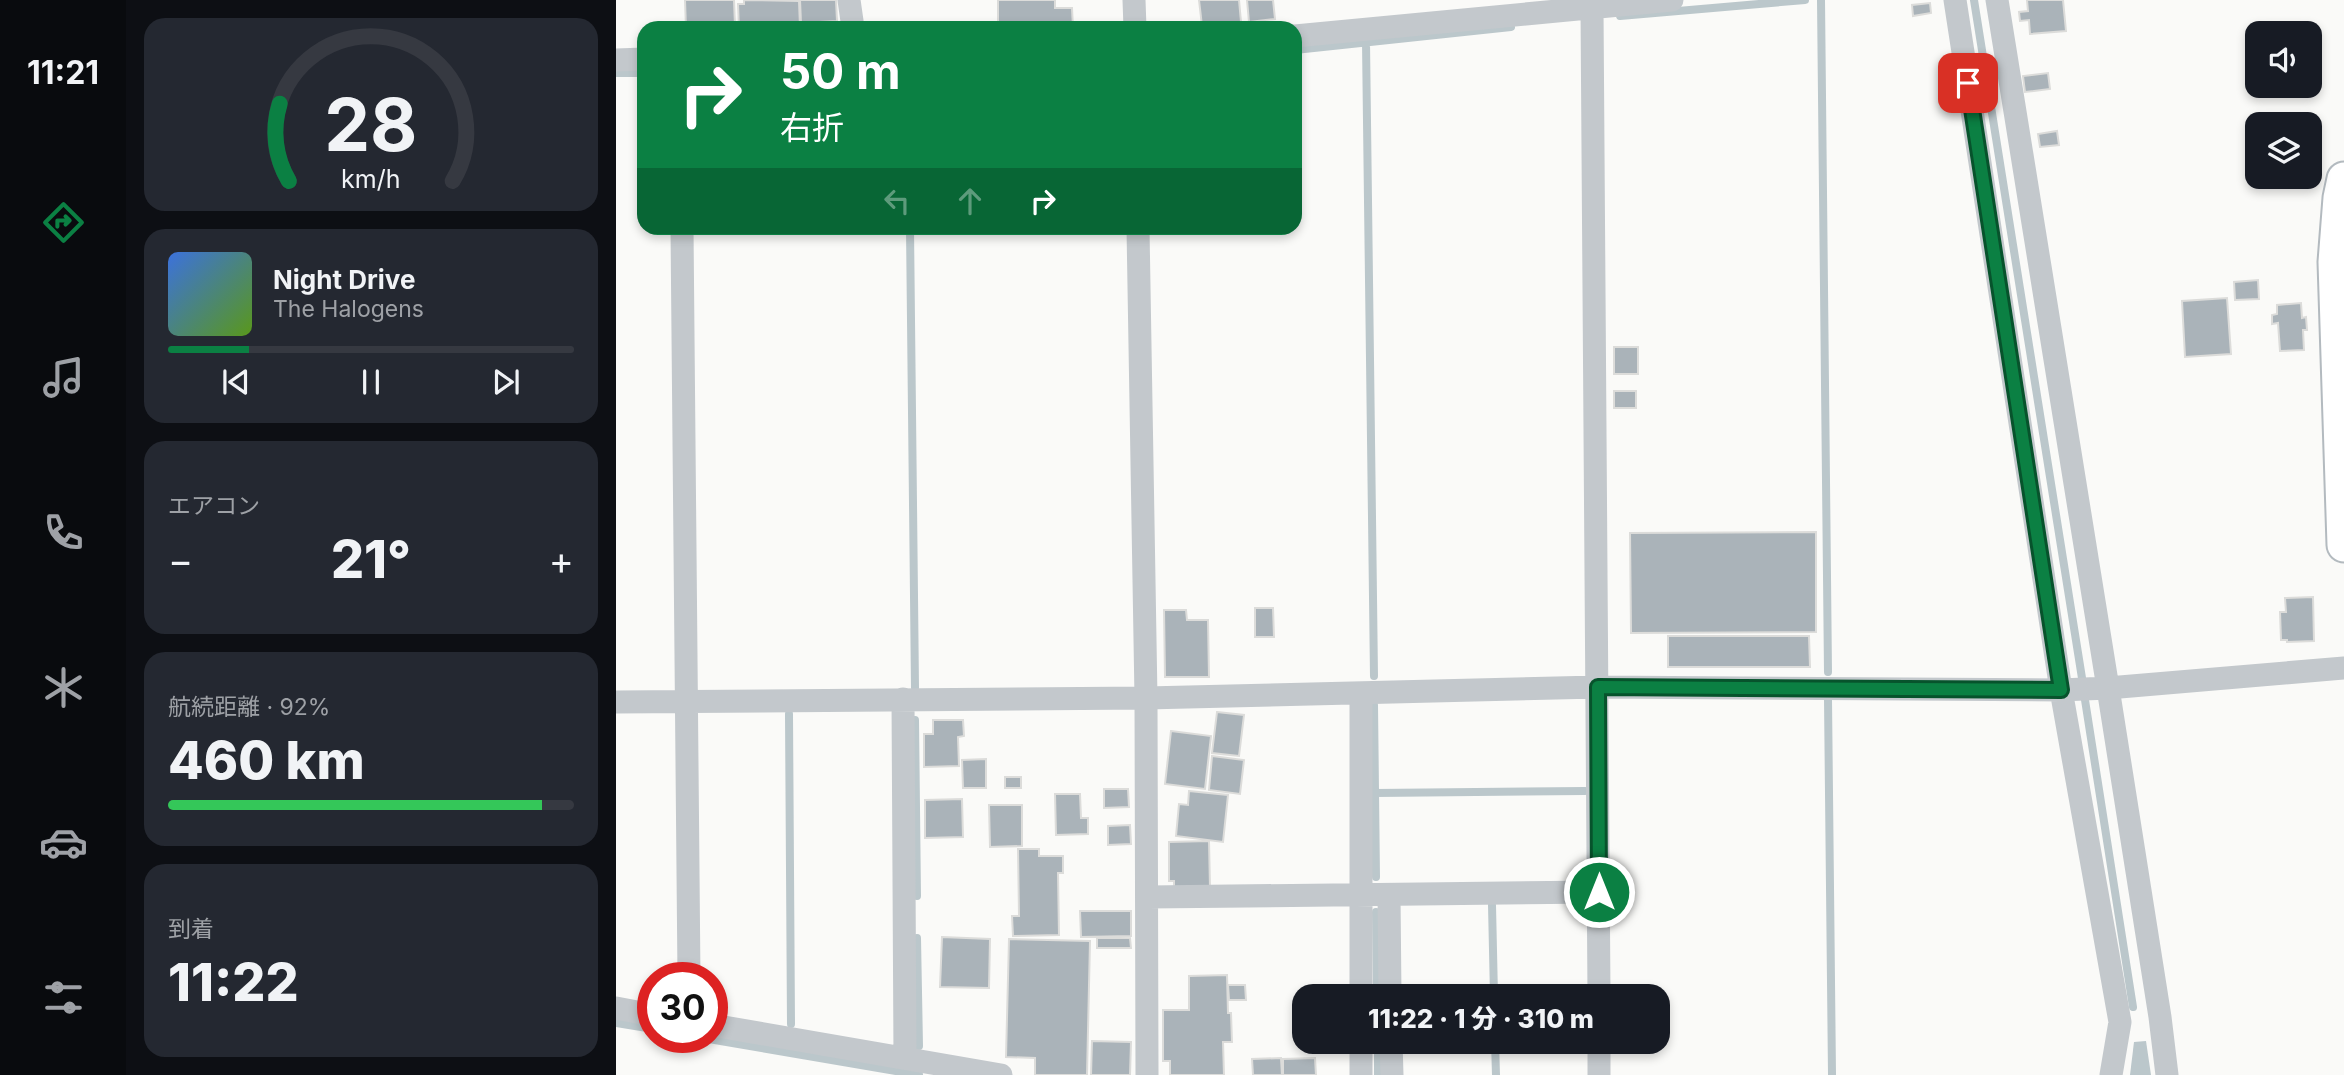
<!DOCTYPE html>
<html lang="ja">
<head>
<meta charset="utf-8">
<style>
  body { margin:0; font-family:Inter,"Noto Sans JP",sans-serif; background:#242831; color:#f1f3f6; height:100vh; display:flex; flex-direction:column; font-size:26px; white-space:nowrap }
  * { box-sizing:border-box; margin:0 }
  p { font-size:23px; color:#9ea1a6 }
  .icon { flex:none; width:38px; height:38px; fill:none; stroke:currentColor; stroke-width:2; stroke-linecap:round; stroke-linejoin:round }
  .map { position:relative; flex:1; overflow:hidden }
  .sheet { display:flex; flex-direction:column; gap:18px; padding:18px; background:#0d0f14; width:490px }
  .sheet>* { flex:none }
  .banner { position:absolute; left:21px; top:21px; width:665px; height:214px; border-radius:21px; box-shadow:0 4px 10px #0003; background:#0b8043; color:#fff; overflow:hidden }
  .controls { position:absolute; left:1629px; top:21px; display:grid; gap:14px }
  .controls a { display:grid; place-items:center; width:77px; height:77px; border-radius:14px; background:#171b24; box-shadow:0 4px 10px #0003; font-size:35px }
  .speed { position:absolute; left:21px; top:962px; display:flex; gap:14px; font-size:35px; font-weight:700; text-align:center }
  .speed>* { display:grid; place-content:center; width:91px; height:91px; border-radius:50%; background:#171b24; box-shadow:0 4px 10px #0003; line-height:1 }
  .speed .limit { border:10px solid #d22; background:#fff; color:#111 }
  .pin { position:absolute; display:grid; place-items:center; width:60px; height:60px; color:#fff; margin:-30px; border-radius:14px; box-shadow:0 4px 10px #0006 }
  .me { position:absolute; width:77px; margin:-38px; rotate:0deg; stroke-linejoin:round; filter:drop-shadow(0 0 5px #0008) }
  .turn { display:flex; align-items:center; gap:24px; height:147px; padding:0 28px; font-size:32px }
  .turn .icon { width:91px; height:91px; stroke-width:2.5 }
  .turn b { display:block; font-size:49px; line-height:60px }
  .lanes { display:flex; align-items:center; height:66px; padding:0 28px; background:#0003; justify-content:center; gap:35px; direction:ltr }
  .lanes .off { opacity:.35 }
  .big { font-size:52px; font-weight:800; line-height:1.1 }
  .sheet .widget { flex:1; display:flex; flex-direction:column; justify-content:center; gap:10px; min-width:0; padding:0 24px; border-radius:21px; background:#242831 }
  .sheet .dial { align-items:center; gap:0 }
  .dial svg { height:182px; overflow:visible; fill:none; stroke:#363941; stroke-width:7; stroke-linecap:round; text-anchor:middle }
  .dial text { fill:#f1f3f6; stroke:none }
  .song { display:flex; align-items:center; gap:21px }
  .cover { width:84px; height:84px; border-radius:10px; background:linear-gradient(135deg,hsl(220 70% 55%),hsl(90 70% 35%)) }
  .played { height:7px; border-radius:4px; background:linear-gradient(90deg,#0b8043 20%,#363941 20%) }
  .keys { display:flex; justify-content:space-around; direction:ltr }
  .heat { display:flex; justify-content:space-between; align-items:center; font-size:38px; direction:ltr }
  .charge { height:10px; border-radius:5px; background:linear-gradient(90deg,#34c759 92%,#363941 0) }
  .trip { position:absolute; left:676px; top:984px; width:378px; height:70px; border-radius:21px; background:#171b24; box-shadow:0 4px 10px #0003; font-weight:800; line-height:70px; text-align:center }
  main { display:flex; flex:1; min-height:0 }
  .menu { display:flex; flex-direction:column; width:126px; justify-content:space-around; align-items:center; background:#090b0e; color:#9ea1a6 }
  .menu .icon { width:49px; height:49px }
  .menu .current { color:#0b8043 }
  .menu b { font-size:32px; color:#f1f3f6 }
  .map>svg:first-child { display:block }
</style>
</head>
<body>
<main>
<nav class="menu">
<b>11:21</b>
<svg class="icon current" aria-label="directions" viewBox="0 0 24 24"><path d="M12 3l9 9-9 9-9-9zM9 14v-3h6M13 9l2 2-2 2"/></svg>
<svg class="icon" aria-label="music" viewBox="0 0 24 24"><path d="M9 18V5l10-2v13"/><circle cx="6" cy="18" r="3"/><circle cx="16" cy="16" r="3"/></svg>
<svg class="icon" aria-label="phone" viewBox="0 0 24 24"><path d="M5 4h4l2 5-3 2q2 4 5 5l2-3 5 2v4C11 20 4 13 5 4z"/></svg>
<svg class="icon" aria-label="climate" viewBox="0 0 24 24"><path d="M12 3v18M4 7l16 10M4 17L20 7"/></svg>
<svg class="icon" aria-label="car" viewBox="0 0 24 24"><path d="M5 17H2v-5l4-1 3-4h7l3 4 3 1v5h-3M9 17h6M6 11h13"/><circle cx="7" cy="17" r="2"/><circle cx="17" cy="17" r="2"/></svg>
<svg class="icon" aria-label="filters" viewBox="0 0 24 24"><path d="M4 7h16M4 17h16"/><circle cx="9" cy="7" r="2"/><circle cx="15" cy="17" r="2"/></svg>
</nav>
<section class="sheet">
<div class="widget dial"><svg viewBox="0 0 100 80">
<path d="M14 69A42 42 0 1 1 86 69"/>
<path d="M14 69A42 42 0 0 1 10 35" stroke="#0b8043"/>
<text x="50" y="56" font-size="32" font-weight="700">28</text>
<text x="50" y="72" font-size="11">km/h</text>
</svg></div>
<div class="widget">
<div class="song"><i class="cover"></i><div><b>Night Drive</b><p>The Halogens</p></div></div>
<div class="played"></div>
<div class="keys"><svg class="icon" aria-label="previous" viewBox="0 0 24 24"><path d="M18 5L8 12l10 7zM5 5v14"/></svg><svg class="icon" aria-label="pause" viewBox="0 0 24 24"><path d="M8 5v14M16 5v14"/></svg><svg class="icon" aria-label="next" viewBox="0 0 24 24"><path d="M6 5l10 7-10 7zM19 5v14"/></svg></div>
</div>
<div class="widget"><p>エアコン</p>
<div class="heat"><a>−</a><b class="big">21°</b><a>+</a></div>
</div>
<div class="widget"><p>航続距離 · 92%</p><b class="big">460 km</b><div class="charge"></div></div>
<div class="widget"><p>到着</p><b class="big">11:22</b></div>
</section>
<div class="map">
<svg width="1728" height="1075" viewBox="0 0 1728 1075">
  <rect width="100%" height="100%" fill="#fafaf8"/>
  <path fill="#bbc7cb" d="M1530 1041 1535 1075H1514L1518 1042Z"/>
  <g fill="none" stroke-linecap="round" stroke-linejoin="round">
    <path stroke="#bbc7cb" stroke-width="8" d="M1205 0 1212 672
      M1358 0 1466 678
      M1004 16 1189 0
      M750 42 758 676
      M679 50 895 27
      M0 73H28
      M294 228 299 688
      M1212 699 1216 1075
      M1469 700 1517 1007
      M758 705 760 877
      M173 714 175 1024
      M299 720 301 896
      M759 793 969 791
      M876 905 878 996
      M760 912 761 996
      M301 938 303 1046
      M0 1023 37 1029
      M87 1038 303 1075
      M762 1041V1075
      M879 1041 880 1075"/>
  </g>
  <path fill="#aab3b9" stroke="#dcdcda" stroke-width="2" d="M69 0H118L119 26 70 28Z
    M128 0 183 1 184 27 123 28 122 4H128Z
    M184 0H220L221 21 185 23Z
    M382 0H439V8H456L457 28H382Z
    M583 0H623L625 22 586 26Z
    M631 0H657L659 19 633 22Z
    M1411 0H1447L1450 31 1414 34 1413 20 1404 21 1403 12 1412 11Z
    M1314 3 1315 13 1297 16 1296 5Z
    M1432 73 1434 89 1409 92 1407 76Z
    M1441 131 1443 145 1424 147 1422 134Z
    M1642 280 1643 299 1619 300 1618 282Z
    M1611 298 1615 354 1569 357 1566 301Z
    M1685 303 1686 318 1690 317 1691 330H1687L1688 350 1664 351 1662 323 1656 324V315L1661 314V305Z
    M998 347H1022V374H998Z
    M998 391H1020V408H998Z
    M1200 532V632L1015 633 1014 533Z
    M1697 597 1698 641 1671 642V640H1665L1664 612H1670L1669 598Z
    M639 608H657L658 637H639Z
    M548 610H570L571 620H592L593 677H549Z
    M1052 636H1193L1194 667H1052Z
    M601 712 628 715 623 756 596 753Z
    M317 720H347L348 736 342 737 343 766 308 767V734H317Z
    M555 731 595 736 589 789 549 784Z
    M596 756 628 760 624 794 593 790Z
    M370 759V788H347L346 760Z
    M389 777H405V788H389Z
    M488 789H512L513 807 488 808Z
    M573 791 612 795 607 842 560 836 563 804 572 805Z
    M439 794H464L465 818H472V834L440 835Z
    M346 799 347 837 309 838V800Z
    M373 805H406V846L374 847Z
    M514 825 515 844 492 845V826Z
    M593 841 594 888 558 889V881H553V842Z
    M402 849H423V856H447V873H442L443 935 397 936 396 916H403Z
    M464 911H515V936L465 937Z
    M326 937 374 939 373 988 324 987Z
    M481 938H514L515 948H481Z
    M393 939 474 941 471 1075H419V1058L390 1057Z
    M611 975 612 1013H615L616 1042H607L608 1075H554V1061H547V1010H573V976Z
    M612 985H629L630 1000H613Z
    M476 1041 515 1042 514 1075H475Z
    M665 1058 666 1075H637L636 1059Z
    M699 1058 700 1075H667V1059Z"/>
  <g fill="none" stroke-linecap="round" stroke-linejoin="round">
    <defs>
      <path id="secondary" d="M1728 179 1724 198 1719 262 1728 545"/>
    </defs>
    <use href="#secondary" stroke="#b3babf" stroke-width="37"/>
    <path stroke="#c3c8cc" stroke-width="23" d="M233 0 237 28
      M518 0 519 28
      M1339 0 1445 690 1504 1022 1495 1075
      M1381 0 1492 688 1544 1017 1551 1075
      M976 8 983 996
      M679 36 1056 0
      M0 60 28 59
      M66 228 73 978
      M522 228 530 698 531 1075
      M745 693V996
      M287 699 289 1057
      M0 702 530 698 982 687 1445 690 1492 688 1728 668
      M773 895 774 996
      M532 897 983 892
      M0 1008 37 1015
      M96 1025 385 1075
      M775 1041 776 1075
      M983 1041V1075
      M745 1075V1041"/>
    <use href="#secondary" stroke="#fff" stroke-width="33"/>
  </g>
  <g fill="none" stroke-linecap="round" stroke-linejoin="round">
    <defs>
      <path id="route" d="M983 892 982 687 1445 690 1352 83"/>
    </defs>
    <use href="#route" stroke="#07532c" stroke-width="18"/>
    <use href="#route" stroke="#0b8043" stroke-width="12"/>
  </g>
</svg>
<div class="controls">
<a><svg class="icon" aria-label="sound" viewBox="0 0 24 24"><path d="M4 9h4l5-4v14l-5-4H4zM17 9q2 3 0 6"/></svg></a>
<a><svg class="icon" aria-label="layers" viewBox="0 0 24 24"><path d="M12 4l9 5-9 5-9-5zM3 14l9 5 9-5"/></svg></a>
</div>
<div class="speed"><div class="limit">30</div></div>
<div class="pin" style="left:1352px;top:83px;background:#d93025"><svg class="icon" aria-label="arrive" viewBox="0 0 24 24"><path d="M6 21V4h12l-3 4 3 4H6"/></svg></div>
<svg class="me" style="left:983px;top:892px" viewBox="-20 -20 40 40"><circle r="17" fill="#0b8043" stroke="#fff" stroke-width="3"/><path d="M0-11L8 9 0 5-8 9z" fill="#fff"/></svg>
<div class="trip">11:22 · 1 分 · 310 m</div>
<div class="banner">
<div class="turn"><svg class="icon" aria-label="right" viewBox="0 0 24 24"><path d="M7 20v-9h11M14 6l5 5-5 5"/></svg><div><b>50 m</b>右折</div></div>
<div class="lanes"><svg class="icon off" aria-label="left" viewBox="0 0 24 24"><path d="M17 20v-9H6M10 6l-5 5 5 5"/></svg><svg class="icon off" aria-label="ahead" viewBox="0 0 24 24"><path d="M12 20V5M6 11l6-6 6 6"/></svg><svg class="icon" aria-label="right" viewBox="0 0 24 24"><path d="M7 20v-9h11M14 6l5 5-5 5"/></svg></div>
</div>
</div>
</main>
</body>
</html>
